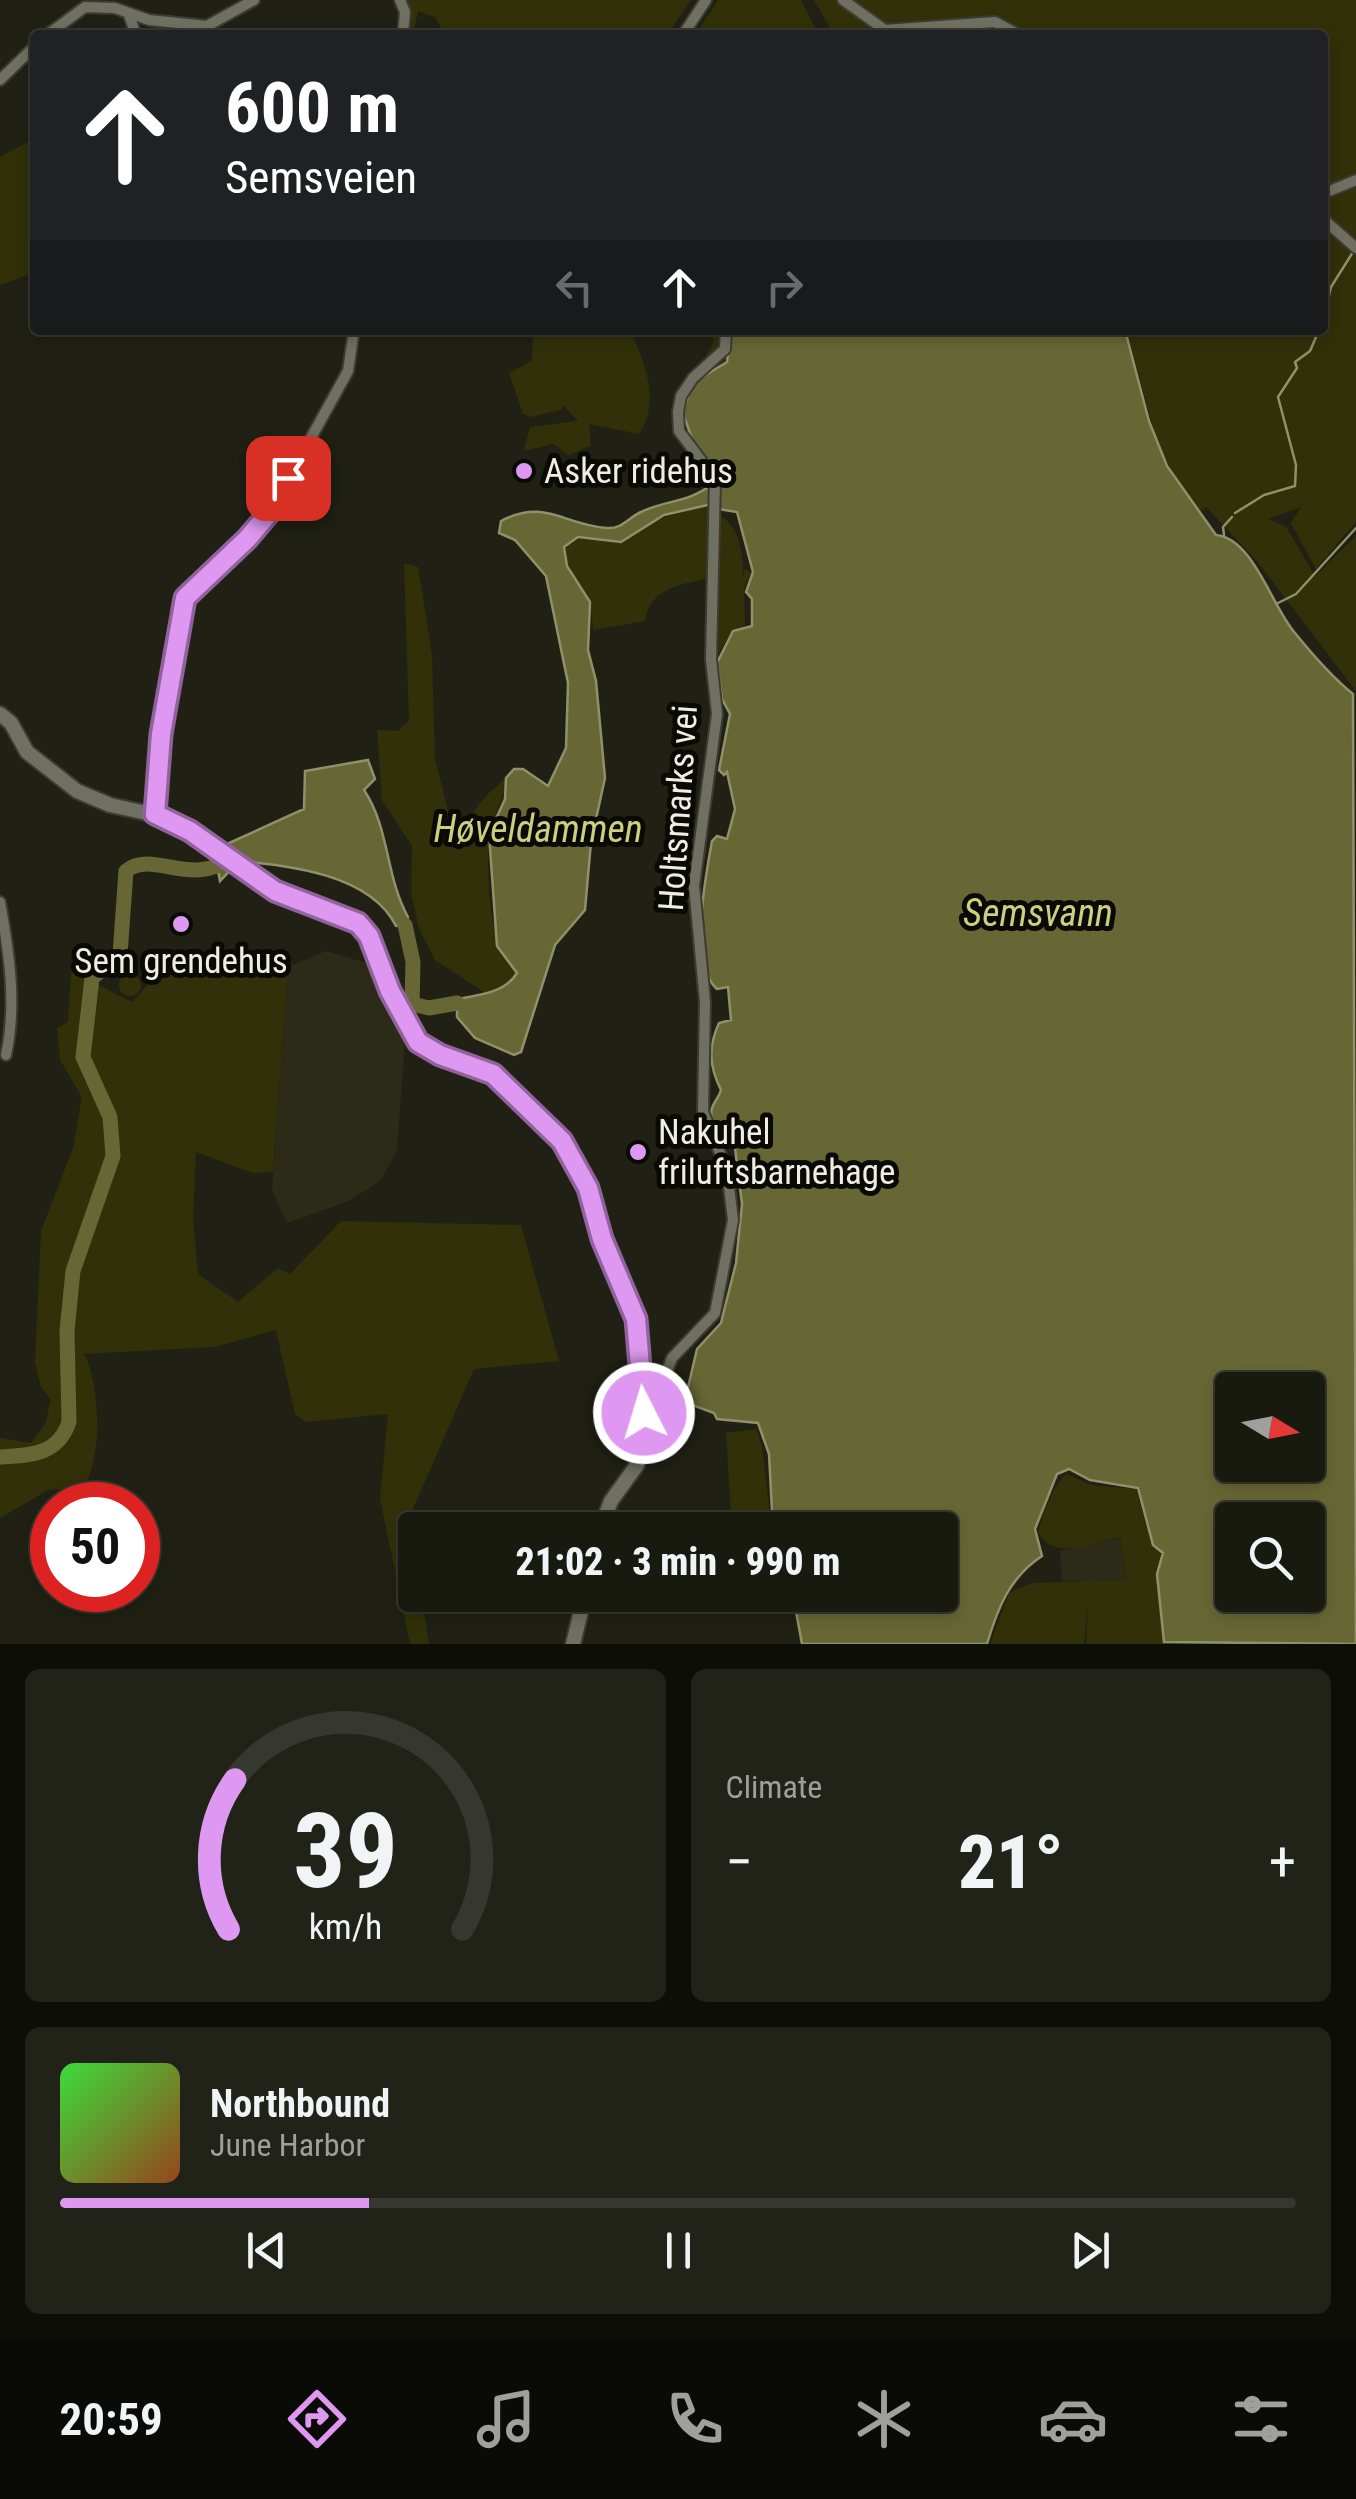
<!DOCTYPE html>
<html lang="en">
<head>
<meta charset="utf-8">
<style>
  body { margin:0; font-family:"Roboto Condensed",sans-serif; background:#212218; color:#f1f3f6; height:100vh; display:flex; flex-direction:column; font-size:38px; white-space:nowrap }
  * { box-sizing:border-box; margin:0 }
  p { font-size:32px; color:#9fa09e }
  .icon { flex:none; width:55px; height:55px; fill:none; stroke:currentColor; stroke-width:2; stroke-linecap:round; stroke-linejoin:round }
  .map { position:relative; height:1644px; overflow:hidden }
  .side { display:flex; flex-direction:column; gap:25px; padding:25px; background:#0d0e08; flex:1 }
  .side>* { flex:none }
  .top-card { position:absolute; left:30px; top:30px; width:1298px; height:305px; border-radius:10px; box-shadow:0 5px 15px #0003,0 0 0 2px #36382f; background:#202124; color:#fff; overflow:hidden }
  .needle { width:65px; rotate:100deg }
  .tools { position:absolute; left:1215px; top:1372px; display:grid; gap:20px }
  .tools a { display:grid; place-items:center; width:110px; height:110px; border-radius:10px; background:#18190f; box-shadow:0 5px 15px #0003,0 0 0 2px #36382f; font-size:50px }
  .speed { position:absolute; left:30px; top:1482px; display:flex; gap:20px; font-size:50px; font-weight:700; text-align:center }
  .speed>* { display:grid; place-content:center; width:130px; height:130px; border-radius:50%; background:#18190f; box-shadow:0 5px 15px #0003,0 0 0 2px #36382f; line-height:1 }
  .speed .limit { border:15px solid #d22; background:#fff; color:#111 }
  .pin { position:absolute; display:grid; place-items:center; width:85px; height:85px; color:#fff; margin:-42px; border-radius:20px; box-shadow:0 5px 15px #0006 }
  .me { position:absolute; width:110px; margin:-55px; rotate:355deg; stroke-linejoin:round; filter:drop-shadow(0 0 8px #0008) }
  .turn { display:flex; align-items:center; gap:35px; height:210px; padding:0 30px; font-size:45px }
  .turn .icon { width:130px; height:130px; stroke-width:2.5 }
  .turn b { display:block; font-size:70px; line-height:85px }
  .lanes { display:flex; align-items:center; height:95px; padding:0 30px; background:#0003; justify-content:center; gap:50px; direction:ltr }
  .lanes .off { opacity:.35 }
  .big { font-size:75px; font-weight:800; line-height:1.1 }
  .side .tile { flex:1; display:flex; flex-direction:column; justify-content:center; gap:15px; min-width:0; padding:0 35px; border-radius:15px; background:#212218 }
  .side .dial { align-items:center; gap:0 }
  .dial svg { height:260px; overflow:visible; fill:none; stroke:#36382f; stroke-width:7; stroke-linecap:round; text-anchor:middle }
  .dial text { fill:#f1f3f6; stroke:none }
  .song { display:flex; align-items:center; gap:30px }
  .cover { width:120px; height:120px; border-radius:15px; background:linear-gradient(135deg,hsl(120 70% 55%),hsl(20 70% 35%)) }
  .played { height:10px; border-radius:5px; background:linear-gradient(90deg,#df98f1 25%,#36382f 25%) }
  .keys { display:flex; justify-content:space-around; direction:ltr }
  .heat { display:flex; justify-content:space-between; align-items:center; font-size:55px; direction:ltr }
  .side .tiles { flex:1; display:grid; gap:25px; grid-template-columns:1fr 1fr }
  .tile:last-child { grid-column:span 2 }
  .trip { position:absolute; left:398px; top:1512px; width:560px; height:100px; border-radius:10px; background:#18190f; box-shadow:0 5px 15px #0003,0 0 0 2px #36382f; font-weight:800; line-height:100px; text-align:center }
  .dock { display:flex; height:160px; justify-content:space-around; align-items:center; background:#0a0a06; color:#9fa09e }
  .dock .icon { width:70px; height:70px }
  .dock .current { color:#df98f1 }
  .dock b { font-size:45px; color:#f1f3f6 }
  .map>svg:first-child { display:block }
</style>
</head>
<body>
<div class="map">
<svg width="1356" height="1644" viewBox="0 0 1356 1644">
  <rect width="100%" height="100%" fill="#202114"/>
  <path fill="#2b2b18" d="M326 951 376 966 405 1040 397 1151 380 1181 349 1201 287 1223 272 1190 288 967Z
    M1120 1538 1127 1580 1062 1582 1060 1551Z"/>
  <path fill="#313009" d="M397 0H691L667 35H445L435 17 418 11 413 35H401L403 14Z
    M718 0H801L819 35H695Z
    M814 0H1356V522L1316 569 1291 523 1301 507 1268 519 1286 527 1315 576 1356 536V691L1256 560 1206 507 1201 511C1150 461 1149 394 1125 330H1322V35H834Z
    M35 138V272L0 285V157Z
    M533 330H630C645 363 661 402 639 434L589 424 591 446 569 455 553 444 524 451 530 427 578 421 563 405 561 410 530 417 523 414 509 373 532 361Z
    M713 330H730C733 358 724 368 699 379L697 373 713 343Z
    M705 505H711L708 578C681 585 650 587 645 621L593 630C592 585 568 584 565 548L579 539 621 543 654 521Z
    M719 515C740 526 745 558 742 580L745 569 751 572 744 589 745 626 732 631 718 654Z
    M404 563 418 567 432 655 435 759 458 851C473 810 471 808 506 778 505 800 491 817 489 838 487 874 487 950 518 972L511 983 487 994 436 961 419 929 411 892 412 846 382 800 377 730 398 731 409 721Z
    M169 962 219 973 288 967 273 1172 253 1173 196 1152 193 1218 198 1274 238 1302 278 1268 290 1274 341 1221 521 1225 559 1361 474 1369 409 1518 415 1595H421L429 1644H410L380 1499 388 1414 306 1422 295 1414 276 1330 214 1347 84 1354C100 1382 104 1462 82 1488L48 1490 0 1518V1438L31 1443 45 1424 51 1400 41 1387 35 1362 41 1231 73 1148 82 1097 60 1060 57 1028 68 1022 71 971 132 1002Z
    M119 985a11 11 0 1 1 22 0a11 11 0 1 1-22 0Z
    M756 1429 762 1446 772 1530H732L726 1433Z
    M1067 1474 1091 1485 1136 1489 1152 1546 1162 1553 1164 1642 1168 1644H1086L1088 1604 1084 1644H990L1009 1593 1032 1583 1127 1580 1120 1537C1093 1543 1053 1562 1038 1532 1042 1516 1054 1482 1067 1474Z"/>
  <path fill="#676735" stroke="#90906a" stroke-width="2.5" fill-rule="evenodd" d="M730 330H1125L1149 421 1167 466 1216 535C1253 538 1272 607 1295 633 1312 654 1332 677 1353 694L1356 1644 1164 1642 1157 1574 1163 1553 1153 1545 1138 1488 1090 1480 1069 1469 1057 1474 1035 1529 1042 1556C1010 1577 998 1607 987 1644H802L793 1595H940V1530H773L769 1454 758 1423 717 1419 714 1413 692 1405 686 1396 697 1349 721 1323 736 1263 742 1204 735 1148 729 1145 723 1127 713 1125C707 1104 718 1102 721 1090 709 1066 708 1047 719 1023L731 1020 728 987 717 989C688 964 706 874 712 841L717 836 727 839 735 809 727 772 724 775 719 770 730 714 722 699 717 663 733 631 752 626V599L746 592 753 572 737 512 718 509 717 479 723 473 695 448 683 413 689 392 699 379 727 362ZM1232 1390H1308V1465H1232ZM1232 1520H1308V1595H1232Z
    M712 484V504L664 515 621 542 578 537 564 547 567 566 590 602 588 650 596 681 605 778 591 842 585 910 555 945 521 1052 514 1055 475 1038 457 1017V999C479 995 505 993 517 973L497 946 489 834 505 799 506 778 514 769H523L548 786 566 748 568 683 546 576 515 540 499 533 501 521C545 498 564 525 607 528 622 529 628 518 641 512 665 500 689 503 712 484Z
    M368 760 375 779 364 790C390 829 385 875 408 917L405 925 396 926C370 874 290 866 239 861L220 881 216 860 229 843 304 809 305 771Z"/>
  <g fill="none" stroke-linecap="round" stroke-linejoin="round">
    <path stroke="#90906a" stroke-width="2.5" d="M1322 324 1331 287 1353 252
      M1235 513 1264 495 1295 486 1296 465 1278 397 1297 368 1295 362 1310 351 1319 330
      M1224 535 1223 527 1232 517
      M1276 604 1296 594 1356 528"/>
    <path stroke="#676735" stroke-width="15" d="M405 925 413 962 412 1004 429 1008 457 1003
      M0 1457C31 1455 58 1455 69 1422L67 1331 73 1271 113 1156 110 1117 83 1057 92 978 120 955 126 871C153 849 192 889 232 857"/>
    <defs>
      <path id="street" d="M400 0 405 12 403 35
        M843 0 885 30 995 22 1019 35
        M129 15 136 35
        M47 35 85 7 115 8 149 20 207 26 254 0
        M683 35 706 0
        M0 80 35 46
        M1322 194 1356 180
        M1322 218 1356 248
        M155 814 161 734 185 598 270 512 348 371 354 330
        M0 902C9 952 17 1004 6 1055
        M643 1405 656 1400 672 1358 715 1313 733 1220 727 1170 703 1112 705 1002 694 886 717 714 711 659 715 479 679 431 678 412 681 396 693 378 725 349 726 330"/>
      <path id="secondary" d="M0 714 11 723 27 752 77 791 110 805 165 817 275 891 357 923 369 936 390 991 418 1042 440 1055 493 1074 571 1153 636 1319 645 1433 637 1465 611 1501 600 1530
        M573 1644 585 1595"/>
    </defs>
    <use href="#street" stroke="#3c3c34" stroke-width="14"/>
    <use href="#secondary" stroke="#3c3c34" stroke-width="18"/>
    <use href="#street" stroke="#6f7061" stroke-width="10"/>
    <use href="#secondary" stroke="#6f7061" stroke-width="14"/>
  </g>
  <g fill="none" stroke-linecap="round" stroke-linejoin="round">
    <defs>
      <path id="route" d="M288 478 270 512 247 539 185 598 161 734 155 814 190 831 275 891 358 923 369 936 390 991 418 1042 440 1055 493 1074 562 1141 588 1188 602 1239 636 1319 644 1413"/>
    </defs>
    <use href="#route" stroke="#91639d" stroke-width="25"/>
    <use href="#route" stroke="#df98f1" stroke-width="18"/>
  </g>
  <g fill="#df98f1" stroke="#0a0a05" stroke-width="4">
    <circle cx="524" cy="471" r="10"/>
    <circle cx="181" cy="924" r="10"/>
    <circle cx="638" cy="1152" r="10"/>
  </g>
  <g text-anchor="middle" stroke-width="10" stroke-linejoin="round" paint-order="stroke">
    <g font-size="35" fill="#eeeee6" stroke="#0a0a05" text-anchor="start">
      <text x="544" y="483">Asker ridehus</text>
      <text x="181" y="973" text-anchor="middle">Sem grendehus</text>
      <text x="658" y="1144">Nakuhel<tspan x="658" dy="40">friluftsbarnehage</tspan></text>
    </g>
    <g font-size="35" fill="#eeeee6" stroke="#0a0a05">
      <text transform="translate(678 808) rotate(-86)" y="12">Holtsmarks vei</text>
    </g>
    <g font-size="38" font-style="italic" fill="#cdce7f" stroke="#0a0a05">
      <text x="538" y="842">Høveldammen</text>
      <text x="1038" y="926">Semsvann</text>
    </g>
  </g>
</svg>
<div class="tools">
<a><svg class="needle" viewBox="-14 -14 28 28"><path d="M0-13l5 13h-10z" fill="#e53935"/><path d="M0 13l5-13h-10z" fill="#9fa09e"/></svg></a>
<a><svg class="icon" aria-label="search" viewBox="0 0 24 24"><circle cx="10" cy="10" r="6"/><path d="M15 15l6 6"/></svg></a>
</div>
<div class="speed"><div class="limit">50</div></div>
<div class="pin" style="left:288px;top:478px;background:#d93025"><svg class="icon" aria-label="arrive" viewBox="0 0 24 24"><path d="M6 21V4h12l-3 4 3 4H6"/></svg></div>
<svg class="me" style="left:644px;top:1413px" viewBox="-20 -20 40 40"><circle r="17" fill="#df98f1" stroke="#fff" stroke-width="3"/><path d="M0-11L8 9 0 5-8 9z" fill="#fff"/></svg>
<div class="trip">21:02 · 3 min · 990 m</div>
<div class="top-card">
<div class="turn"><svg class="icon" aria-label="ahead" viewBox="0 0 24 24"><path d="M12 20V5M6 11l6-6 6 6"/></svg><div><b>600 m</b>Semsveien</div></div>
<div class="lanes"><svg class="icon off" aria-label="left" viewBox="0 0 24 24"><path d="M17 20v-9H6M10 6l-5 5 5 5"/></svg><svg class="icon" aria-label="ahead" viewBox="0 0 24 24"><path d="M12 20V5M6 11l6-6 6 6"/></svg><svg class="icon off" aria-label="right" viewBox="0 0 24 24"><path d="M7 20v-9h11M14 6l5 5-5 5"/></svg></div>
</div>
</div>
<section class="side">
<div class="tiles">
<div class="tile dial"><svg viewBox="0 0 100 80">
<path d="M14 69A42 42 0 1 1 86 69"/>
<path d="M14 69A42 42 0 0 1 16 23" stroke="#df98f1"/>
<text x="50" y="56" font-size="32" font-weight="700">39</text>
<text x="50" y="72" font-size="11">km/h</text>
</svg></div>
<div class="tile"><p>Climate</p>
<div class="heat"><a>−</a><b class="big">21°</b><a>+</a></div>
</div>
<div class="tile">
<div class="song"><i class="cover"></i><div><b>Northbound</b><p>June Harbor</p></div></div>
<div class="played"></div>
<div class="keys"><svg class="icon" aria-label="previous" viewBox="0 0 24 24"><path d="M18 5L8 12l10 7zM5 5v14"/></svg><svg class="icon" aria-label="pause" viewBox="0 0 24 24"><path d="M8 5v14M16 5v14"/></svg><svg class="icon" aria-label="next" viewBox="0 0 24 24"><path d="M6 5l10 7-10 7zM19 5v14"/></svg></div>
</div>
</div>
</section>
<nav class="dock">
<b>20:59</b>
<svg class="icon current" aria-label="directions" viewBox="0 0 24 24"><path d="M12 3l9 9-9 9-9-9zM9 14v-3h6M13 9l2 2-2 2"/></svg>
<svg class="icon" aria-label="music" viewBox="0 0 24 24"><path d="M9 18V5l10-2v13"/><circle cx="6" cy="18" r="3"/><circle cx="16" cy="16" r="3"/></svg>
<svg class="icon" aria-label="phone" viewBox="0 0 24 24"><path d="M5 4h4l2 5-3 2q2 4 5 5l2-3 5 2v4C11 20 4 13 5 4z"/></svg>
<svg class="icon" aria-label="climate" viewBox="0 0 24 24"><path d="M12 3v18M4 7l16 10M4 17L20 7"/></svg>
<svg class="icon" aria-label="car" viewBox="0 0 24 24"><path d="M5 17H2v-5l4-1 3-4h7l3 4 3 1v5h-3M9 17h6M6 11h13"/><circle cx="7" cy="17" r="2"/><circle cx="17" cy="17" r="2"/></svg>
<svg class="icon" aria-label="filters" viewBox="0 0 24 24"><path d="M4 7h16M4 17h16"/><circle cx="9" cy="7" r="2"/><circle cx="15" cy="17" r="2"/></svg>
</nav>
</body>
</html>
